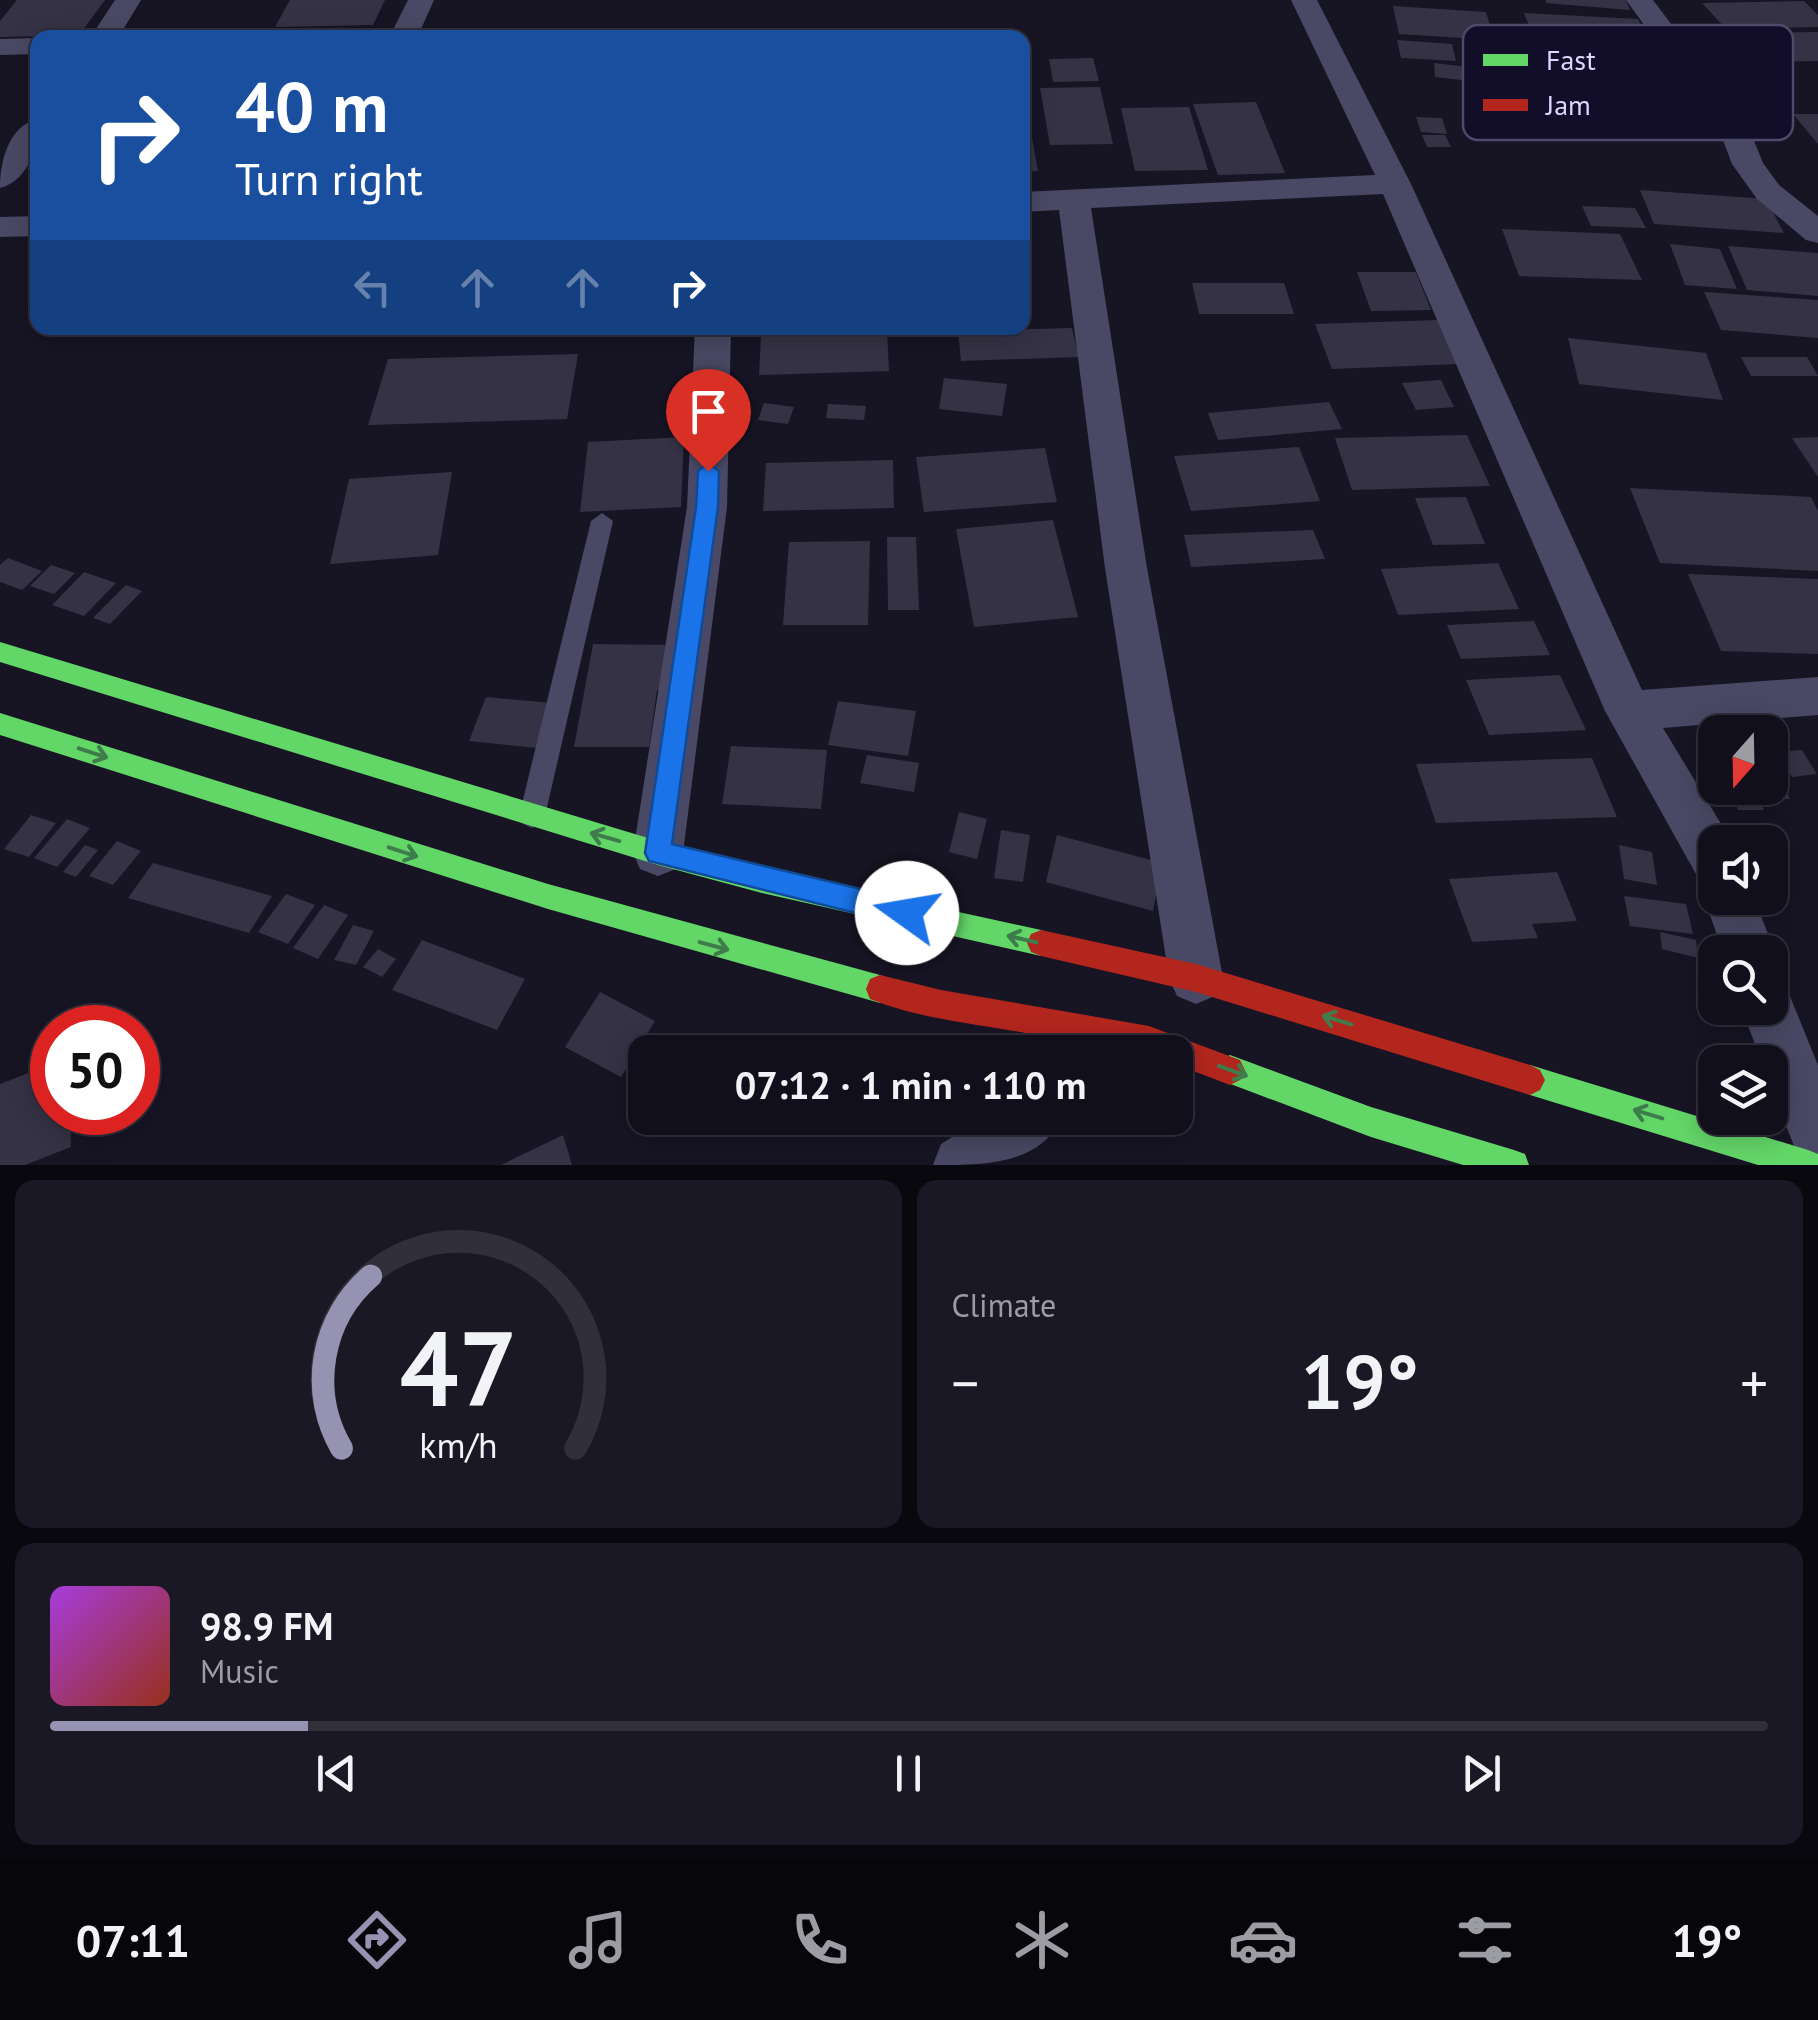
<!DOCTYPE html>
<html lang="en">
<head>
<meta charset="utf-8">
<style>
  body { margin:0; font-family:"PT Sans",sans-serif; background:#1a1824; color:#f1f3f6; height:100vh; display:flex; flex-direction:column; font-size:38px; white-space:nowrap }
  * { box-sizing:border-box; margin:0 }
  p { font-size:32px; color:#9c9ca3 }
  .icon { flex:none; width:55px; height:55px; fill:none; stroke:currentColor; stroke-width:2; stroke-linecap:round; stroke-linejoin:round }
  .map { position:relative; height:1165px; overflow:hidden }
  .drawer { display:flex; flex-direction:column; gap:15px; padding:15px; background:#09080f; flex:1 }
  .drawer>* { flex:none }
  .banner { position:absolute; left:30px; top:30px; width:1000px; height:305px; border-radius:20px; box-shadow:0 5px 25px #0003,0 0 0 2px #302f3a; background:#1a4fa0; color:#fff; overflow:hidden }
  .needle { width:65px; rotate:200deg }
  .fabs { position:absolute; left:1698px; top:715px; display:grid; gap:20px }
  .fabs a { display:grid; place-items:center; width:90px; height:90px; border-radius:20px; background:#110f1b; box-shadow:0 5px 25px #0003,0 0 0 2px #302f3a; font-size:50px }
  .speed { position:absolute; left:30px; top:1005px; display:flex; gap:20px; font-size:50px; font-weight:700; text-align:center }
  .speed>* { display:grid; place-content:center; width:130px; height:130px; border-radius:50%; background:#110f1b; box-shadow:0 5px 25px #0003,0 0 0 2px #302f3a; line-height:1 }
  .speed .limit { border:15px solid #d22; background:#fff; color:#111 }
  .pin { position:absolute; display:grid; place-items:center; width:85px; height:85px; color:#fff; margin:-102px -42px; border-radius:50% 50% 50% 0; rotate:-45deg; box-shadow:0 0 10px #0007 }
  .pin .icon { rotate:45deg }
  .me { position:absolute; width:110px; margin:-55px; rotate:283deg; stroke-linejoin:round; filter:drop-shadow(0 0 8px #0008) }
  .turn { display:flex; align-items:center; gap:35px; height:210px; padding:0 40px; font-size:45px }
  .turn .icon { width:130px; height:130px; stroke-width:2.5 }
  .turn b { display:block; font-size:70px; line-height:85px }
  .lanes { display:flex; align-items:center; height:95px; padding:0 40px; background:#0003; justify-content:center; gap:50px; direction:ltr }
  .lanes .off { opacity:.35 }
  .big { font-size:75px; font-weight:700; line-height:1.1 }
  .drawer .tile { flex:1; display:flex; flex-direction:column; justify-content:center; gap:15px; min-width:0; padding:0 35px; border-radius:20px; background:#1a1824 }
  .drawer .dial { align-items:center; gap:0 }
  .dial svg { height:260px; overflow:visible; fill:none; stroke:#302f3a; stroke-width:7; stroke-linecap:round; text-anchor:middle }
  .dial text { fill:#f1f3f6; stroke:none }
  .song { display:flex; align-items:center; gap:30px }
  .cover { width:120px; height:120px; border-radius:15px; background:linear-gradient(135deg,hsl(280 70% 55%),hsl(10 70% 35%)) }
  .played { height:10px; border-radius:5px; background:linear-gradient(90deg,#9693b2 15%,#302f3a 15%) }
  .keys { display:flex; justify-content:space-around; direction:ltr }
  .heat { display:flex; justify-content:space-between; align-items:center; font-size:55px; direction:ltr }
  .drawer .tiles { flex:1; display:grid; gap:15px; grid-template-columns:1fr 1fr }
  .tile:last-child { grid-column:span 2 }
  .trip { position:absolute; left:628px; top:1035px; width:565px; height:100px; border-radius:20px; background:#110f1b; box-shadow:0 5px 25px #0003,0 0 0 2px #302f3a; font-weight:700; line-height:100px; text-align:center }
  .tab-bar { display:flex; height:160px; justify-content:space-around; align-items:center; background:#07060b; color:#9c9ca3 }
  .tab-bar .icon { width:70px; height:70px }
  .tab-bar .active { color:#9693b2 }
  .tab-bar b { font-size:45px; color:#f1f3f6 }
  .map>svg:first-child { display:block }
</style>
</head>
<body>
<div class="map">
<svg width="1818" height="1165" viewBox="0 0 1818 1165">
  <rect width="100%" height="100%" fill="#171424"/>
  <path fill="#353246" d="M17 0H105L79 35 0 37V21Z
    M290 0H385L373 25 275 27Z
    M1546 0H1626L1630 10 1546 3Z
    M1804 1 1818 15V27L1726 29 1702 3Z
    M1393 6 1486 12 1494 40 1399 34Z
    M1524 13 1638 19 1649 42H1640L1644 50 1536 44Z
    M348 29 344 38H265L269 31Z
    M1818 32V61L1757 62 1734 33Z
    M1397 40 1452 44 1456 61 1401 58Z
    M1093 58 1099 81 1053 82 1049 59Z
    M1434 63 1503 71 1505 85 1435 77Z
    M1100 87 1113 144 1050 145 1040 88Z
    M1256 102 1285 173 1218 175 1193 104Z
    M1189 107 1208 170 1135 171 1121 108Z
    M1022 111H1027L1038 171 1022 172Z
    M1793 114H1818V144Z
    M1416 117 1442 118 1447 134 1421 132Z
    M1422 135H1445L1451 147H1427Z
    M1640 190 1766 199 1784 233 1654 224Z
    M1582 206 1635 208 1646 228 1591 226Z
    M1502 229 1620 234 1642 280 1519 276Z
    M1670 244 1720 249 1737 289 1685 285Z
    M1728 246 1818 253V296L1747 290Z
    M1357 272H1416L1431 310 1371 311Z
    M1192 283H1284L1294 314H1199Z
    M1704 292 1818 300V338L1721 330Z
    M1439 320 1460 364 1332 369 1315 324Z
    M1072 328 1079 357 961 361 958 331Z
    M887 331 889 371 759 375 761 334Z
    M1568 338 1706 353 1723 400 1579 384Z
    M578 354 567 419 368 425 388 359Z
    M1741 357H1807L1818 376H1751Z
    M944 378 1007 384 1002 416 939 409Z
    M1441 380 1454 407 1416 410 1402 383Z
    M1329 402 1342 429 1218 440 1208 413Z
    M764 403 794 407 788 424 758 420Z
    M828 404 866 406 864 420 826 418Z
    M1467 435 1490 486 1352 490 1335 438Z
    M684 437 681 507 580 512 588 442Z
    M1818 437V477L1792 438Z
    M1299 447 1320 501 1191 511 1174 456Z
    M1045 448 1057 502 924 512 916 457Z
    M893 460 894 508 763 511 766 463Z
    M452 472 438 555 330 564 349 479Z
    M1630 488 1811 497 1818 511V571L1660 563Z
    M1466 497 1485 544 1433 545 1415 498Z
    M1053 520 1078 617 974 627 956 529Z
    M1313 530 1325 559 1191 567 1184 535Z
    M887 537H916L919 610H888Z
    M870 541 868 625H783L789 542Z
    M8 558 42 571 22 590 0 582V565Z
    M1498 563 1519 609 1398 615 1381 569Z
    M51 565 75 573 54 594 30 586Z
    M84 572 116 583 84 616 52 605Z
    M1688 574 1818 579V654L1721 651Z
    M126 585 142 591 110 624 93 618Z
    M1534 621 1550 655 1461 659 1447 625Z
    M593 644 674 645 667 690H657L649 747H574Z
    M1560 675 1586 730 1489 735 1466 680Z
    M486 697 552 703 536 748 469 741Z
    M838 701 916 711 908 756 828 745Z
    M731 746 827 750 821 809 722 804Z
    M1802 750 1817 774 1792 777 1777 752Z
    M867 755 919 763 914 792 860 783Z
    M1770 757 1790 799H1767L1762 788H1770Z
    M1592 758 1617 817 1436 823 1416 764Z
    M1728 788H1754L1764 810H1738Z
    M959 812 987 819 977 859 949 852Z
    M31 815 56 823 29 857 4 849Z
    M67 819 90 828 57 867 34 858Z
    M1001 830 1030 835 1023 882 994 878Z
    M1057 835 1162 863 1153 911 1046 882Z
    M117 841 141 851 113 885 89 876Z
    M85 845 98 850 76 877 63 872Z
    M1619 845 1652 852 1657 885 1624 879Z
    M153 863 272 896 249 933 128 898Z
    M1557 872 1577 921 1532 924 1538 938 1472 942 1449 879Z
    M286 894 315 905 288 944 258 932Z
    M1624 896 1686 904 1693 934 1630 926Z
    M324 905 348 915 318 959 293 948Z
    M353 925 374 931 356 965 334 960Z
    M1660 932 1696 940 1698 958 1662 949Z
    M422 940 525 979 497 1030 392 990Z
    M378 949 396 959 382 977 363 967Z
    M600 992 655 1021 621 1077 565 1047Z
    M52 1064V1112H70L71 1147 25 1165H0V1084Z
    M563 1135 572 1165H501Z"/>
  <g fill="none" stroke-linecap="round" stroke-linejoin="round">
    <path fill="#494965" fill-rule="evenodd" d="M602 513 613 521 545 816 541 824 532 828 523 824 519 816 591 521Z"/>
    <path fill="#494965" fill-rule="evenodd" d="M115 0H141L118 38H90Z
      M408 0H434L417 38H389Z
      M1291 0H1317L1411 184 1642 690 1818 677V715L1663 728 1732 842H1715V898H1754L1775 952 1770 964V952H1723L1704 898 1711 881 1697 876 1605 711 1383 194 1091 208 1147 568 1223 978 1215 996 1196 1004 1177 996 1169 978 1105 568 1059 210 1022 212V192L1375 175Z
      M1626 0H1653L1748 126 1763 163 1779 185 1818 216V243L1806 240 1757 199 1732 164 1718 127Z
      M38 38V54L0 55V39Z
      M38 119C38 145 30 180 0 188 0 162 8 126 38 119Z
      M38 216V236L0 237V217Z
      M695 328H731L727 507 683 853 676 869 658 876 640 869 633 853 687 507Z
      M1770 982 1787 989 1818 1065V1165L1798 1156 1770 1085V1062H1762L1741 1008H1770Z
      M983 1118H1062C1039 1165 985 1165 933 1165L941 1144Z"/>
    <path fill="#63d668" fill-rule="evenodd" d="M0 642 658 841 762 869 1041 930 1051 934 1055 943 1051 952 1041 956 762 893 658 865 0 662Z
      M0 713 548 884 880 975 890 979 894 989 890 999 880 1003 548 909 0 735Z
      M1230 1055 1371 1107 1514 1150 1525 1154 1529 1165H1463L1371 1137 1220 1080 1215 1070 1220 1060Z
      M1530 1065 1808 1150 1818 1154V1165H1758L1530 1095 1520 1090 1515 1080 1520 1070Z"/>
    <path fill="#b3261e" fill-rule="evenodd" d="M1041 930 1196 964 1530 1065 1540 1070 1545 1080 1540 1090 1530 1095 1196 992 1041 956 1031 952 1027 943 1031 934Z
      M880 975 941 990 1149 1026 1240 1060 1245 1070 1240 1080 1230 1085 1175 1064V1052C1121 1052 1067 1040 1014 1031 966 1023 915 1017 870 999L866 989 870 979Z"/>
  </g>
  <defs><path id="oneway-shaft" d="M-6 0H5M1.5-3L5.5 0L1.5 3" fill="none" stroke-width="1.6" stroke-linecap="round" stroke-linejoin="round" transform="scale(2.5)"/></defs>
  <g stroke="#3f7c4c">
    <use href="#oneway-shaft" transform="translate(93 753) rotate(18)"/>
    <use href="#oneway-shaft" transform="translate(605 837) rotate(-164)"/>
    <use href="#oneway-shaft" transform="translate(403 852) rotate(18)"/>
    <use href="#oneway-shaft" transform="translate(1022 939) rotate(-167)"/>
    <use href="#oneway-shaft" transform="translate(714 946) rotate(15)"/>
    <use href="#oneway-shaft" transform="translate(1337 1020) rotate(-163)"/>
    <use href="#oneway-shaft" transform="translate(1233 1071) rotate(20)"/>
    <use href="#oneway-shaft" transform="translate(1648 1114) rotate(-163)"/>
  </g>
  <path fill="#1a73e8" stroke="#114b97" stroke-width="2.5" d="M708 463 719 471 718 507 672 844 907 900 917 904 921 913 917 922 907 926 649 861 645 853 696 507 698 471Z"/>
  <rect x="1463" y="25" width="330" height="115" rx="15" fill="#120e2a" stroke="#4e4a6a" stroke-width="2.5"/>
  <rect x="1483" y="54" width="45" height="12" fill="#63d668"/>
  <rect x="1483" y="99" width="45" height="12" fill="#b3261e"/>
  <g font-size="28" fill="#dbd7ff">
    <text x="1546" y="70">Fast</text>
    <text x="1546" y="115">Jam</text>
  </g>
</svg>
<div class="fabs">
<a><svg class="needle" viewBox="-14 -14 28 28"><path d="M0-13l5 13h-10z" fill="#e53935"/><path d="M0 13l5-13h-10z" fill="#9c9ca3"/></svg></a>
<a><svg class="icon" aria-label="sound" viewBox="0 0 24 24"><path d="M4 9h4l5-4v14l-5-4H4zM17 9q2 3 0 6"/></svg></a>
<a><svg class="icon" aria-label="search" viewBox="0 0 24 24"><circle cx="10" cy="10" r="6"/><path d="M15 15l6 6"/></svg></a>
<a><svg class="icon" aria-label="layers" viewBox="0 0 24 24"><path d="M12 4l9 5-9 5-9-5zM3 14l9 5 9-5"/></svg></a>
</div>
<div class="speed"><div class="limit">50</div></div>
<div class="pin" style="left:708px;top:471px;background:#d93025"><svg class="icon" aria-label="arrive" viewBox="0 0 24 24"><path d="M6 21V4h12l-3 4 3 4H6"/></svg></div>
<svg class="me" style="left:907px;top:913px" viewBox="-20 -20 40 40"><circle r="19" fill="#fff"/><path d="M0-13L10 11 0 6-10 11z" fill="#1a73e8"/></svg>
<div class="trip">07:12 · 1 min · 110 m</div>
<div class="banner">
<div class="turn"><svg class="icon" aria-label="right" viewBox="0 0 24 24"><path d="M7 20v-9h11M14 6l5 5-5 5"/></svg><div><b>40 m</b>Turn right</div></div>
<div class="lanes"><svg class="icon off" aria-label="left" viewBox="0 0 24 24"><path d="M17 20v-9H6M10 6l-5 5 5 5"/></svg><svg class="icon off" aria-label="ahead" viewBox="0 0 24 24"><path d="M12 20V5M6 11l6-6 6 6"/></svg><svg class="icon off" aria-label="ahead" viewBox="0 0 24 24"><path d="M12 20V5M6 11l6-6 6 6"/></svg><svg class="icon" aria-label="right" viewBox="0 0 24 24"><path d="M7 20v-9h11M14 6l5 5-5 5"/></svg></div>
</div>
</div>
<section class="drawer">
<div class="tiles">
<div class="tile dial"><svg viewBox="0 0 100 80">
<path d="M14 69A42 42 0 1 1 86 69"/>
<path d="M14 69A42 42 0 0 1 23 16" stroke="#9693b2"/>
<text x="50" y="56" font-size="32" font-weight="700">47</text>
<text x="50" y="72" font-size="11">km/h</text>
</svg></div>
<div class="tile"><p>Climate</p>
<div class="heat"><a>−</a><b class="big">19°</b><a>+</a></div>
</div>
<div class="tile">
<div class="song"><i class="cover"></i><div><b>98.9 FM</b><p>Music</p></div></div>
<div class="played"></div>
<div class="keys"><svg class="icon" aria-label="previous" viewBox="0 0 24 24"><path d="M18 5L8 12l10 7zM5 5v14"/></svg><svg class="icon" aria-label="pause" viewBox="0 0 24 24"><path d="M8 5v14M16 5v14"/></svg><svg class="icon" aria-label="next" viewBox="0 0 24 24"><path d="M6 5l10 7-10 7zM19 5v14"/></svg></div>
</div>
</div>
</section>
<nav class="tab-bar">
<b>07:11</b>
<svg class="icon active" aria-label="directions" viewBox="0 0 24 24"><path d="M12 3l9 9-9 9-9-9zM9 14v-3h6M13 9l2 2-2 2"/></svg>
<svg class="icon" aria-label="music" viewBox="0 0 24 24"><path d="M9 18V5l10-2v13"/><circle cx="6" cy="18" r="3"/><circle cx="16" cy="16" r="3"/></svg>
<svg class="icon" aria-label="phone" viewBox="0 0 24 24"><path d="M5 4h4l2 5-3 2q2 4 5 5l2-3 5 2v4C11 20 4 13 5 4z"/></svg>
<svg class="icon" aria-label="climate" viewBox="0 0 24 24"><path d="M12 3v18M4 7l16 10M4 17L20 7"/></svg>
<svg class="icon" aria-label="car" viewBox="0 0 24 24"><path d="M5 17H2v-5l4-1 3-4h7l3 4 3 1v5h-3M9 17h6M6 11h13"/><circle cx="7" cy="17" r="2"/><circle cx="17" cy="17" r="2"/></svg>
<svg class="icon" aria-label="filters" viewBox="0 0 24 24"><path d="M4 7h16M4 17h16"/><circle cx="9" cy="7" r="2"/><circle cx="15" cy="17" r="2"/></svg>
<b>19°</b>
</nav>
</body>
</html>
